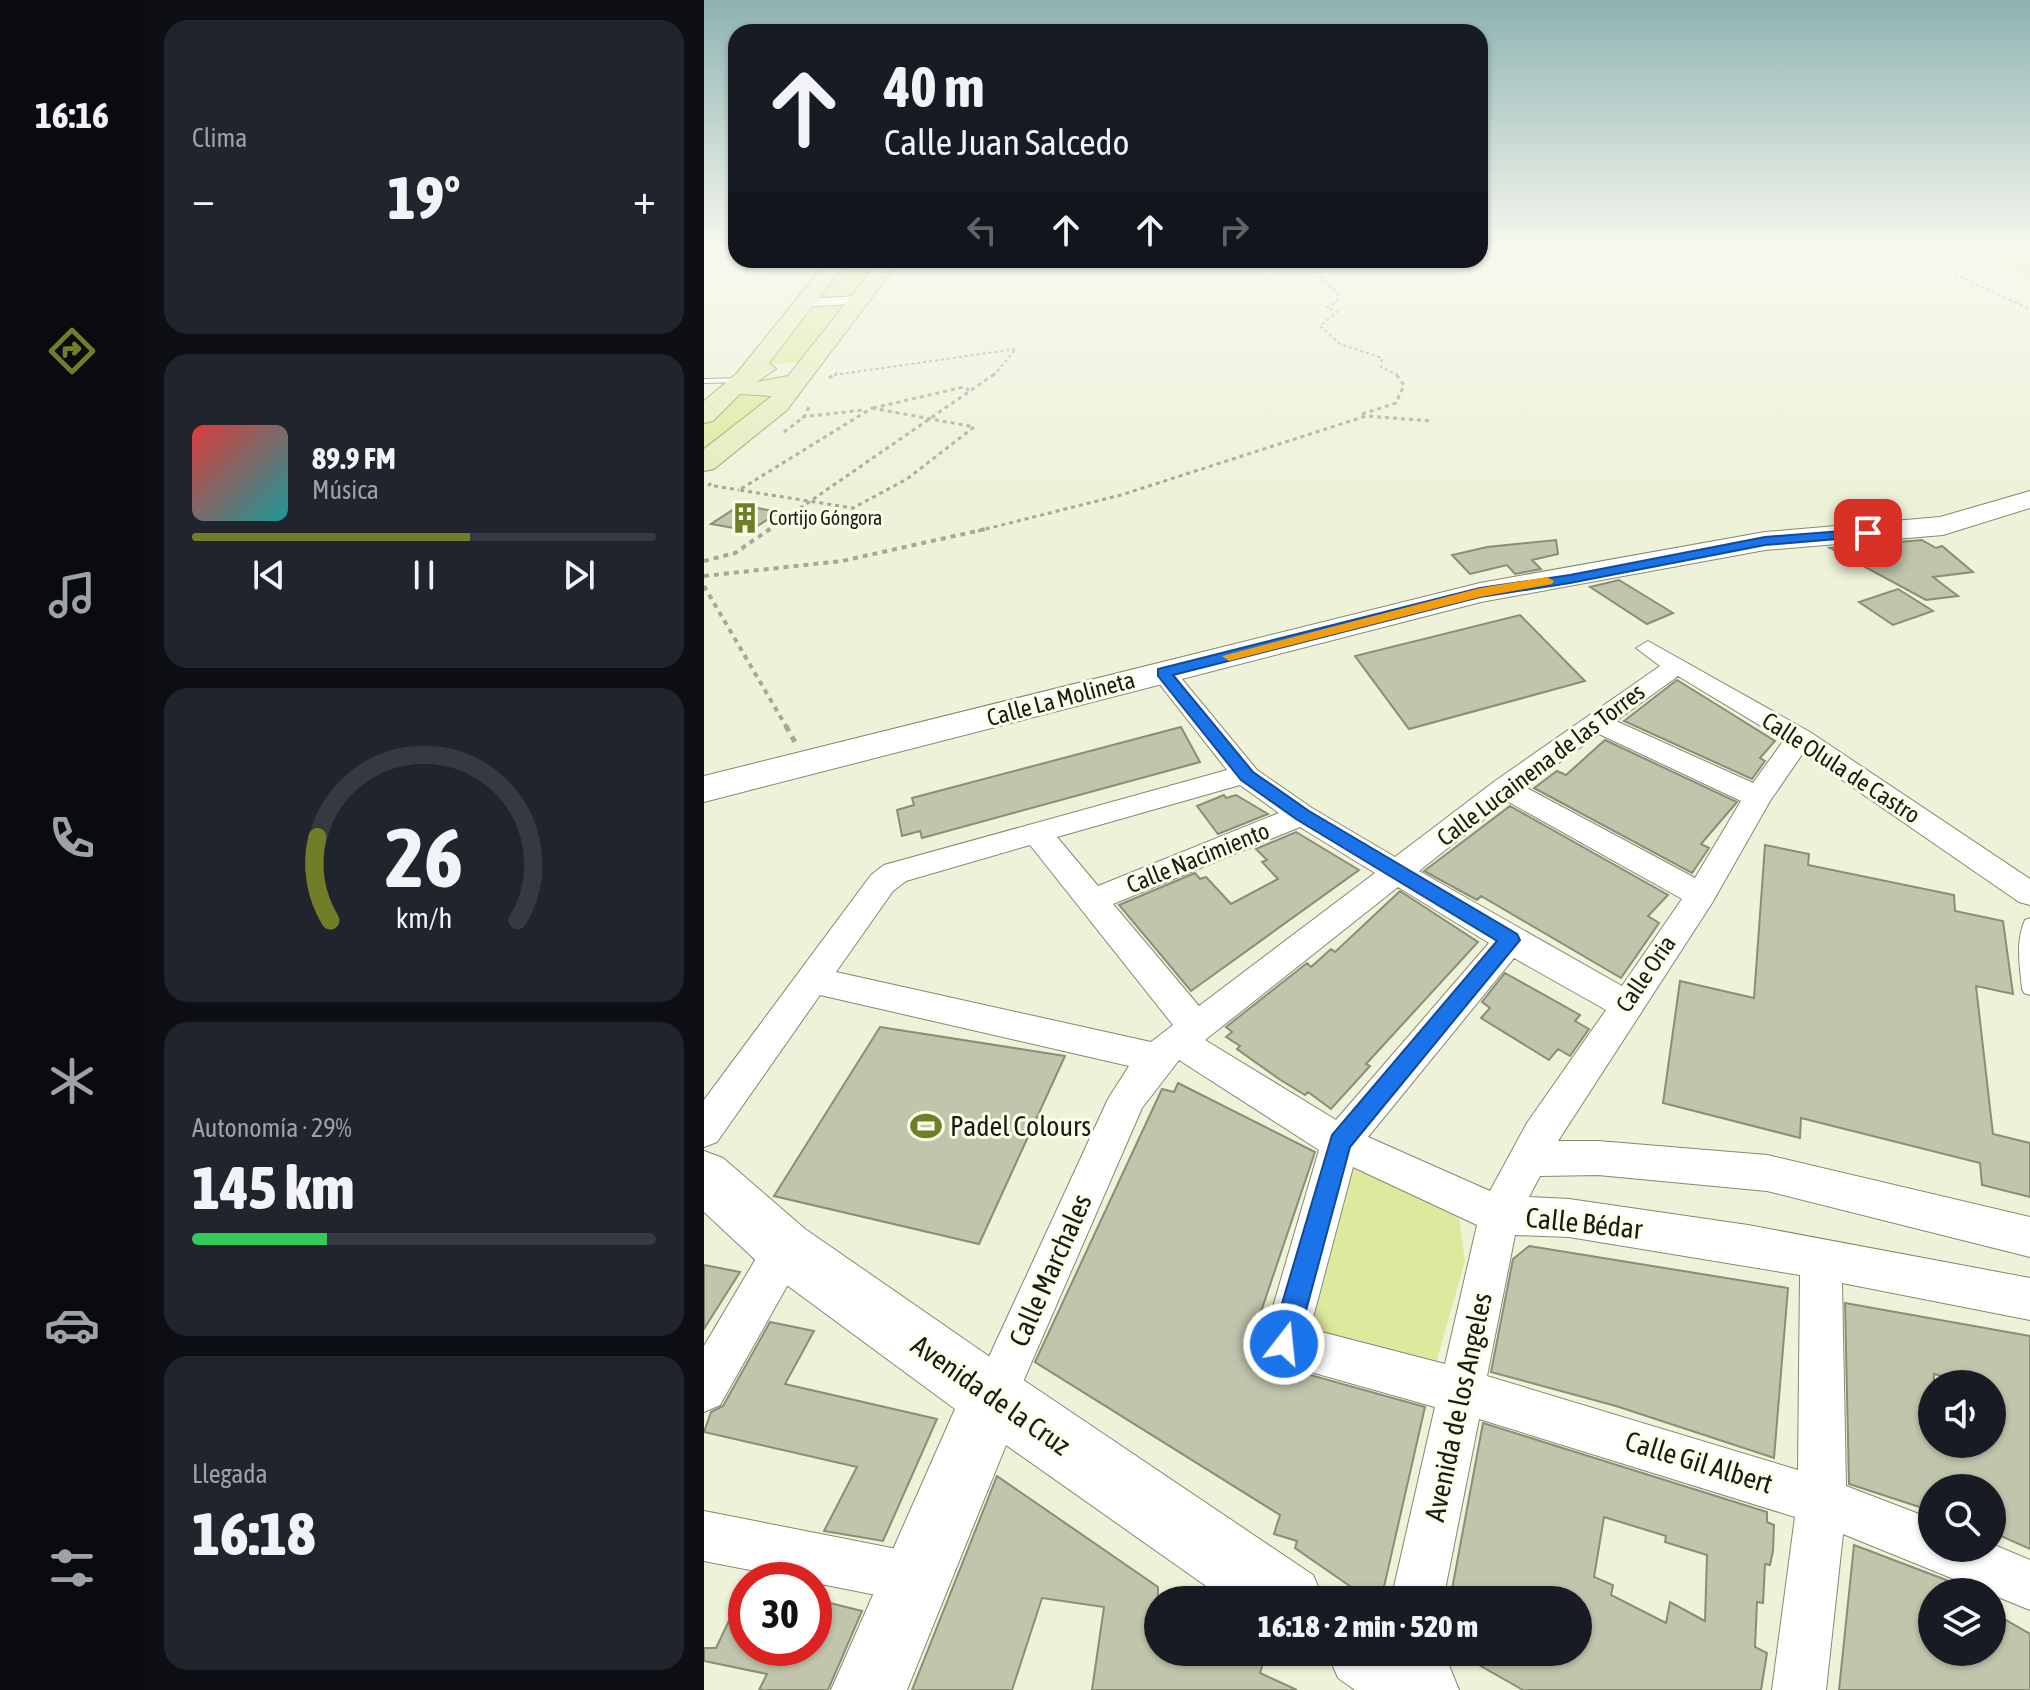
<!DOCTYPE html>
<html lang="es">
<head>
<meta charset="utf-8">
<style>
  body { margin:0; font-family:"Asap Condensed",sans-serif; background:#20242c; color:#f1f3f6; height:100vh; display:flex; flex-direction:column; font-size:30px; white-space:nowrap }
  * { box-sizing:border-box; margin:0 }
  p { font-size:26px; color:#9ea1a6 }
  .icon { flex:none; width:44px; height:44px; fill:none; stroke:currentColor; stroke-width:2; stroke-linecap:round; stroke-linejoin:round }
  .map { position:relative; flex:1; overflow:hidden }
  .details { display:flex; flex-direction:column; gap:20px; padding:20px; background:#0d0f14; width:560px }
  .details>* { flex:none }
  .hud { position:absolute; left:24px; top:24px; width:760px; height:244px; border-radius:24px; box-shadow:0 2px 6px #0004; background:#171b24; color:#f1f3f6; overflow:hidden }
  .fabs { position:absolute; left:1214px; top:1370px; display:grid; gap:16px }
  .fabs a { display:grid; place-items:center; width:88px; height:88px; border-radius:50%; background:#171b24; box-shadow:0 2px 6px #0004; font-size:40px }
  .speed { position:absolute; left:24px; top:1562px; display:flex; gap:16px; font-size:40px; font-weight:700; text-align:center }
  .speed>* { display:grid; place-content:center; width:104px; height:104px; border-radius:50%; background:#171b24; box-shadow:0 2px 6px #0004; line-height:1 }
  .speed .limit { border:12px solid #d22; background:#fff; color:#111 }
  .pin { position:absolute; display:grid; place-items:center; width:68px; height:68px; color:#fff; margin:-34px; border-radius:16px; box-shadow:0 4px 12px #0006 }
  .me { position:absolute; width:88px; margin:-44px; rotate:16deg; stroke-linejoin:round; filter:drop-shadow(0 0 6px #0008) }
  .turn { display:flex; align-items:center; gap:28px; height:168px; padding:0 24px; font-size:36px }
  .turn .icon { width:104px; height:104px; stroke-width:2.5 }
  .turn b { display:block; font-size:56px; line-height:68px }
  .lanes { display:flex; align-items:center; height:76px; padding:0 24px; background:#0003; justify-content:center; gap:40px; direction:ltr }
  .lanes .off { opacity:.35 }
  .big { font-size:60px; font-weight:800; line-height:1.1 }
  .details .tile { flex:1; display:flex; flex-direction:column; justify-content:center; gap:12px; min-width:0; padding:0 28px; border-radius:24px; background:#20242c }
  .details .dial { align-items:center; gap:0 }
  .dial svg { height:208px; overflow:visible; fill:none; stroke:#363941; stroke-width:7; stroke-linecap:round; text-anchor:middle }
  .dial text { fill:#f1f3f6; stroke:none }
  .song { display:flex; align-items:center; gap:24px }
  .cover { width:96px; height:96px; border-radius:12px; background:linear-gradient(135deg,hsl(0 70% 55%),hsl(180 70% 35%)) }
  .played { height:8px; border-radius:4px; background:linear-gradient(90deg,#727d28 60%,#363941 60%) }
  .keys { display:flex; justify-content:space-around; direction:ltr }
  .heat { display:flex; justify-content:space-between; align-items:center; font-size:44px; direction:ltr }
  .charge { height:12px; border-radius:6px; background:linear-gradient(90deg,#34c759 29%,#363941 0) }
  .trip { position:absolute; left:440px; top:1586px; width:448px; height:80px; border-radius:40px; background:#171b24; box-shadow:0 2px 6px #0004; font-weight:800; line-height:80px; text-align:center }
  main { display:flex; flex:1; min-height:0 }
  .tabs { display:flex; flex-direction:column; width:144px; justify-content:space-around; align-items:center; background:#090b0e; color:#9ea1a6 }
  .tabs .icon { width:56px; height:56px }
  .tabs .active { color:#727d28 }
  .tabs b { font-size:36px; color:#f1f3f6 }
  .map>svg:first-child { display:block }
</style>
</head>
<body>
<main>
<nav class="tabs">
<b>16:16</b>
<svg class="icon active" aria-label="directions" viewBox="0 0 24 24"><path d="M12 3l9 9-9 9-9-9zM9 14v-3h6M13 9l2 2-2 2"/></svg>
<svg class="icon" aria-label="music" viewBox="0 0 24 24"><path d="M9 18V5l10-2v13"/><circle cx="6" cy="18" r="3"/><circle cx="16" cy="16" r="3"/></svg>
<svg class="icon" aria-label="phone" viewBox="0 0 24 24"><path d="M5 4h4l2 5-3 2q2 4 5 5l2-3 5 2v4C11 20 4 13 5 4z"/></svg>
<svg class="icon" aria-label="climate" viewBox="0 0 24 24"><path d="M12 3v18M4 7l16 10M4 17L20 7"/></svg>
<svg class="icon" aria-label="car" viewBox="0 0 24 24"><path d="M5 17H2v-5l4-1 3-4h7l3 4 3 1v5h-3M9 17h6M6 11h13"/><circle cx="7" cy="17" r="2"/><circle cx="17" cy="17" r="2"/></svg>
<svg class="icon" aria-label="filters" viewBox="0 0 24 24"><path d="M4 7h16M4 17h16"/><circle cx="9" cy="7" r="2"/><circle cx="15" cy="17" r="2"/></svg>
</nav>
<section class="details">
<div class="tile"><p>Clima</p>
<div class="heat"><a>−</a><b class="big">19°</b><a>+</a></div>
</div>
<div class="tile">
<div class="song"><i class="cover"></i><div><b>89.9 FM</b><p>Música</p></div></div>
<div class="played"></div>
<div class="keys"><svg class="icon" aria-label="previous" viewBox="0 0 24 24"><path d="M18 5L8 12l10 7zM5 5v14"/></svg><svg class="icon" aria-label="pause" viewBox="0 0 24 24"><path d="M8 5v14M16 5v14"/></svg><svg class="icon" aria-label="next" viewBox="0 0 24 24"><path d="M6 5l10 7-10 7zM19 5v14"/></svg></div>
</div>
<div class="tile dial"><svg viewBox="0 0 100 80">
<path d="M14 69A42 42 0 1 1 86 69"/>
<path d="M14 69A42 42 0 0 1 9 37" stroke="#727d28"/>
<text x="50" y="56" font-size="32" font-weight="700">26</text>
<text x="50" y="72" font-size="11">km/h</text>
</svg></div>
<div class="tile"><p>Autonomía · 29%</p><b class="big">145 km</b><div class="charge"></div></div>
<div class="tile"><p>Llegada</p><b class="big">16:18</b></div>
</section>
<div class="map">
<svg width="1326" height="1690" viewBox="0 0 1326 1690">
  <rect width="100%" height="100%" fill="#edf2d9"/>
  <path fill="#dde99c" d="M1262 250H1326V277Z
    M140 260H181L152 296 121 299 117 296Z
    M143 306 100 362 59 365 110 307Z
    M77 393 0 458V422L33 396Z
    M642 1159 755 1218 761 1261 730 1370 580 1344Z"/>
  <path fill="#c0c5ac" stroke="#898e76" stroke-width="2" fill-rule="evenodd" d="M36 505 75 512 46 531 7 524Z
    M852 540 854 554 828 560 837 569 811 574 803 565 766 574 748 555 783 547Z
    M1218 540 1232 548 1238 546 1269 572 1229 577 1254 596 1222 600 1126 548Z
    M915 580 969 613 943 624 886 587Z
    M1194 589 1229 611 1189 625 1155 602Z
    M816 615 881 681 705 729 651 656Z
    M973 680 1071 741 1056 758 1061 761 1048 779 920 721Z
    M477 727 496 762 218 838 216 831 198 836 193 810 210 805 208 798Z
    M901 740 1033 802 997 844 1005 848 988 873 830 788 853 771 862 775Z
    M520 795 522 798 532 795 564 814 514 834 493 806Z
    M806 806 964 895 944 916 955 923 917 978 777 896 773 900 720 871Z
    M592 832 655 870 487 991 415 905 491 873 496 879 502 877 527 904 574 879 558 862 563 860 552 849Z
    M1061 845 1105 854 1104 865 1250 895 1251 911 1299 921 1309 994 1272 986 1289 1134 1326 1143V1197L1278 1185 1276 1163 1097 1118 1096 1138 959 1103 976 981 1050 998Z
    M696 891 774 942 662 1064 666 1066 627 1109 604 1092 601 1095 575 1079 533 1049 536 1046 522 1037 528 1032 522 1027 603 963 607 967 627 949 631 952Z
    M801 973 876 1015 871 1021 885 1029 866 1056 854 1049 845 1060 777 1018 786 1008 778 1002Z
    M176 1027 361 1056 275 1244 70 1196Z
    M474 1083 611 1152 543 1353 560 1357 563 1363 721 1407 677 1600H666L591 1548 593 1541 570 1534 576 1515 331 1362 458 1089 470 1092Z
    M825 1246 1084 1288 1070 1458 912 1406 787 1372 809 1259Z
    M0 1265 36 1272 0 1329Z
    M1141 1303 1326 1336V1549L1288 1532V1488H1228V1511L1145 1484ZM1230 1374 1270 1384H1288V1444H1228Z
    M66 1322 110 1331 81 1384 233 1419 179 1541 120 1531 153 1467 0 1432 7 1412 19 1406Z
    M779 1423 1063 1512V1522L1070 1525 1069 1551 1066 1565 1061 1564 1059 1603 1053 1602 1051 1647 1063 1653 1057 1690H819L752 1652H874V1600H746ZM900 1517 962 1536 961 1542 1003 1555 1001 1621 966 1602 962 1623 907 1595 909 1585 890 1577Z
    M293 1476 454 1587V1652H548L560 1660 556 1673 593 1690H388L400 1607 338 1598 308 1690H208Z
    M1150 1545 1274 1592H1228V1652H1288V1612L1326 1634V1690H1135Z
    M42 1585V1648H110V1599L158 1611 124 1690H55L63 1674 0 1661V1648H12Z"/>
  <g fill="none" stroke-linecap="round" stroke-linejoin="round">
    <defs>
      <path id="lane" d="M0 251H32V255H0Z
        M40 378 41 380 37 382 0 383V379Z
        M1326 918V995L1320 993 1318 989C1316 965 1311 943 1321 920Z"/>
      <path id="street" d="M156 296 161 297V303L101 307 94 303 101 299Z
        M944 641 1106 732 1326 879V905L1315 902 1099 753 1066 801 1008 903 854 1141H894L1063 1155 1326 1217V1257L1063 1191 894 1175 836 1176 825 1197 865 1199 1044 1225 1326 1278V1320L1138 1283 1142 1486 1228 1519V1548H1288V1544L1326 1560V1610L1139 1534 1122 1690H1068L1091 1517 775 1419 739 1600H687L731 1407 564 1360 558 1344 615 1150 475 1060 438 1108 305 1414 289 1421 273 1414 266 1398 404 1099 425 1066 116 995 13 1142 0 1147V1100L167 875 180 865 523 770 450 677 446 672 450 667H468L553 770 608 808 691 857 791 781 956 666 932 648ZM974 676 1080 740 1049 783 912 721ZM895 734 1037 801 991 878 821 787ZM536 785 575 813 394 886 353 837ZM803 801 978 899 918 986 715 871ZM596 827 671 873 495 1006 409 904ZM326 845 469 1025 447 1042 132 972 189 891 202 881ZM694 887 785 943 632 1120 501 1040ZM810 958 902 1010 823 1123 786 1191 664 1137ZM649 1167 773 1225 741 1364 606 1329ZM811 1235 865 1237 1096 1275 1094 1470 783 1376Z
        M81 1229 96 1235 102 1249 96 1263 16 1405 0 1412V1346L66 1235Z
        M0 1511 213 1553 231 1560 238 1578 231 1596 213 1603 0 1561Z"/>
      <path id="secondary" d="M1326 491V508L1239 535 1061 550 777 602 0 802V776L776 583 1061 532 1236 517Z
        M0 1151 19 1158 101 1229 312 1375 609 1575 620 1600H522L302 1445 203 1690H127L251 1409 61 1269 0 1212Z
        M623 1652H726L744 1663 755 1690H651L634 1678Z"/>
      <path id="primary" d="M124 260H144L65 363 72 369 53 382 84 376 176 260H196L83 410 10 469 0 471V449L68 396 36 394 9 421 0 423V401L33 373Z"/>
    </defs>
    <use href="#lane" stroke="#858972" stroke-width="2"/>
    <use href="#street" stroke="#858972" stroke-width="2"/>
    <use href="#secondary" stroke="#858972" stroke-width="2"/>
    <use href="#primary" stroke="#929b65" stroke-width="2"/>
    <path stroke="#a5a996" stroke-width="2" stroke-dasharray="3 3" stroke-linecap="butt" d="M1224 250 1246 272 1326 309
      M1276 250 1322 254 1308 263 1326 266
      M631 260 608 268 635 295 632 302 623 307 633 312 616 326 636 344 678 358 677 367 694 375
      M207 271 217 260
      M130 375 312 349 290 375"/>
    <path stroke="#a5a996" stroke-width="3" stroke-dasharray="4 4" stroke-linecap="butt" d="M125 378 133 373
      M168 408 270 427 203 479 149 508 35 490Z
      M169 408 260 387 265 390
      M658 414 692 403 700 385 691 373
      M98 417 159 410
      M80 432 100 417 106 405
      M7 483 5 485 35 490
      M63 531 292 373
      M274 531 417 495 662 416 728 421"/>
    <path stroke="#a5a996" stroke-width="4" stroke-dasharray="5 5" stroke-linecap="butt" d="M0 561 31 553 66 529
      M0 576 138 561 282 529
      M0 586 83 728"/>
    <path stroke="#a5a996" stroke-width="5" stroke-dasharray="6 6" stroke-linecap="butt" d="M82 726 91 742"/>
    <use href="#lane" fill="#fff" fill-rule="evenodd"/>
    <use href="#street" fill="#fff" fill-rule="evenodd"/>
    <use href="#secondary" fill="#fff" fill-rule="evenodd"/>
    <use href="#primary" fill="#e5ecbd" fill-rule="evenodd"/>
  </g>
  <linearGradient id="sky" x2="0" y2="1"><stop stop-color="#8db2b2"/><stop offset="0.51" stop-color="#f7f9ee"/><stop offset="1" stop-color="#f7f9ee" stop-opacity="0"/></linearGradient>
  <rect width="1326" height="487" fill="url(#sky)"/>
  <path fill="#1a73e8" stroke="#114b97" stroke-width="2" d="M1164 529 1168 530V536L1061 545 866 583 776 597 469 675 549 772 605 811 813 934 816 940 646 1147 593 1344 589 1353 580 1357 570 1353 566 1344 628 1135 793 941 592 819 537 780 454 676V669L776 588 866 575 1061 537Z"/>
  <path fill="#f59e0b" d="M843 577 850 581 848 584 776 597 525 661 518 656 776 588Z"/>
  <defs>
    <symbol id="building-bare" viewBox="-9 -9 18 18"><path d="M-4-6H4V6H1V3H-1V6H-4ZM-2.5-4.3h1.7v1.8h-1.7ZM.8-4.3h1.7v1.8H.8ZM-2.5-1h1.7V.8h-1.7ZM.8-1h1.7V.8H.8Z" fill="#727d28" stroke="#fbffea" stroke-width="2.5" paint-order="stroke"/></symbol>
    <symbol id="stadium-bare" viewBox="-9 -9 18 18"><path d="M0-5a6.5 5 0 1 0 0 10a6.5 5 0 1 0 0-10ZM-3.5-1.8h7v3.6h-7Z" fill="#727d28" stroke="#fbffea" stroke-width="2.5" paint-order="stroke"/></symbol>
  </defs>
  <g fill-rule="evenodd">
    <use href="#building-bare" x="19" y="496" width="44" height="44"/>
    <use href="#stadium-bare" x="200" y="1104" width="44" height="44"/>
  </g>
  <g text-anchor="middle" stroke-width="6" stroke-linejoin="round" paint-order="stroke">
    <g font-size="20" fill="#1a1c13" stroke="#fbffea" text-anchor="start">
      <text x="65" y="525">Cortijo Góngora</text>
    </g>
    <g font-size="24" fill="#1a1c13" stroke="#fbffea">
      <text transform="translate(357 699) rotate(-15)" y="8">Calle La Molineta</text>
      <text transform="translate(837 765) rotate(-37)" y="8">Calle Lucainena de las Torres</text>
      <text transform="translate(1137 768) rotate(33)" y="8">Calle Olula de Castro</text>
      <text transform="translate(494 858) rotate(-22)" y="8">Calle Nacimiento</text>
      <text transform="translate(942 974) rotate(-56)" y="8">Calle Oria</text>
    </g>
    <g font-size="28" fill="#1a1c13" stroke="#fbffea" text-anchor="start">
      <text x="246" y="1136">Padel Colours</text>
    </g>
    <g font-size="28" fill="#1a1c13" stroke="#fbffea">
      <text transform="translate(880 1223) rotate(6)" y="10">Calle Bédar</text>
      <text transform="translate(346 1270) rotate(-66)" y="10">Calle Marchales</text>
      <text transform="translate(287 1395) rotate(35)" y="10">Avenida de la Cruz</text>
      <text transform="translate(754 1407) rotate(-78)" y="10">Avenida de los Angeles</text>
      <text transform="translate(995 1462) rotate(17)" y="10">Calle Gil Albert</text>
    </g>
  </g>
</svg>
<div class="fabs">
<a><svg class="icon" aria-label="sound" viewBox="0 0 24 24"><path d="M4 9h4l5-4v14l-5-4H4zM17 9q2 3 0 6"/></svg></a>
<a><svg class="icon" aria-label="search" viewBox="0 0 24 24"><circle cx="10" cy="10" r="6"/><path d="M15 15l6 6"/></svg></a>
<a><svg class="icon" aria-label="layers" viewBox="0 0 24 24"><path d="M12 4l9 5-9 5-9-5zM3 14l9 5 9-5"/></svg></a>
</div>
<div class="speed"><div class="limit">30</div></div>
<div class="pin" style="left:1164px;top:533px;background:#d93025"><svg class="icon" aria-label="arrive" viewBox="0 0 24 24"><path d="M6 21V4h12l-3 4 3 4H6"/></svg></div>
<svg class="me" style="left:580px;top:1344px" viewBox="-20 -20 40 40"><circle r="17" fill="#1a73e8" stroke="#fff" stroke-width="3"/><path d="M0-11L8 9 0 5-8 9z" fill="#fff"/></svg>
<div class="trip">16:18 · 2 min · 520 m</div>
<div class="hud">
<div class="turn"><svg class="icon" aria-label="ahead" viewBox="0 0 24 24"><path d="M12 20V5M6 11l6-6 6 6"/></svg><div><b>40 m</b>Calle Juan Salcedo</div></div>
<div class="lanes"><svg class="icon off" aria-label="left" viewBox="0 0 24 24"><path d="M17 20v-9H6M10 6l-5 5 5 5"/></svg><svg class="icon" aria-label="ahead" viewBox="0 0 24 24"><path d="M12 20V5M6 11l6-6 6 6"/></svg><svg class="icon" aria-label="ahead" viewBox="0 0 24 24"><path d="M12 20V5M6 11l6-6 6 6"/></svg><svg class="icon off" aria-label="right" viewBox="0 0 24 24"><path d="M7 20v-9h11M14 6l5 5-5 5"/></svg></div>
</div>
</div>
</main>
</body>
</html>
